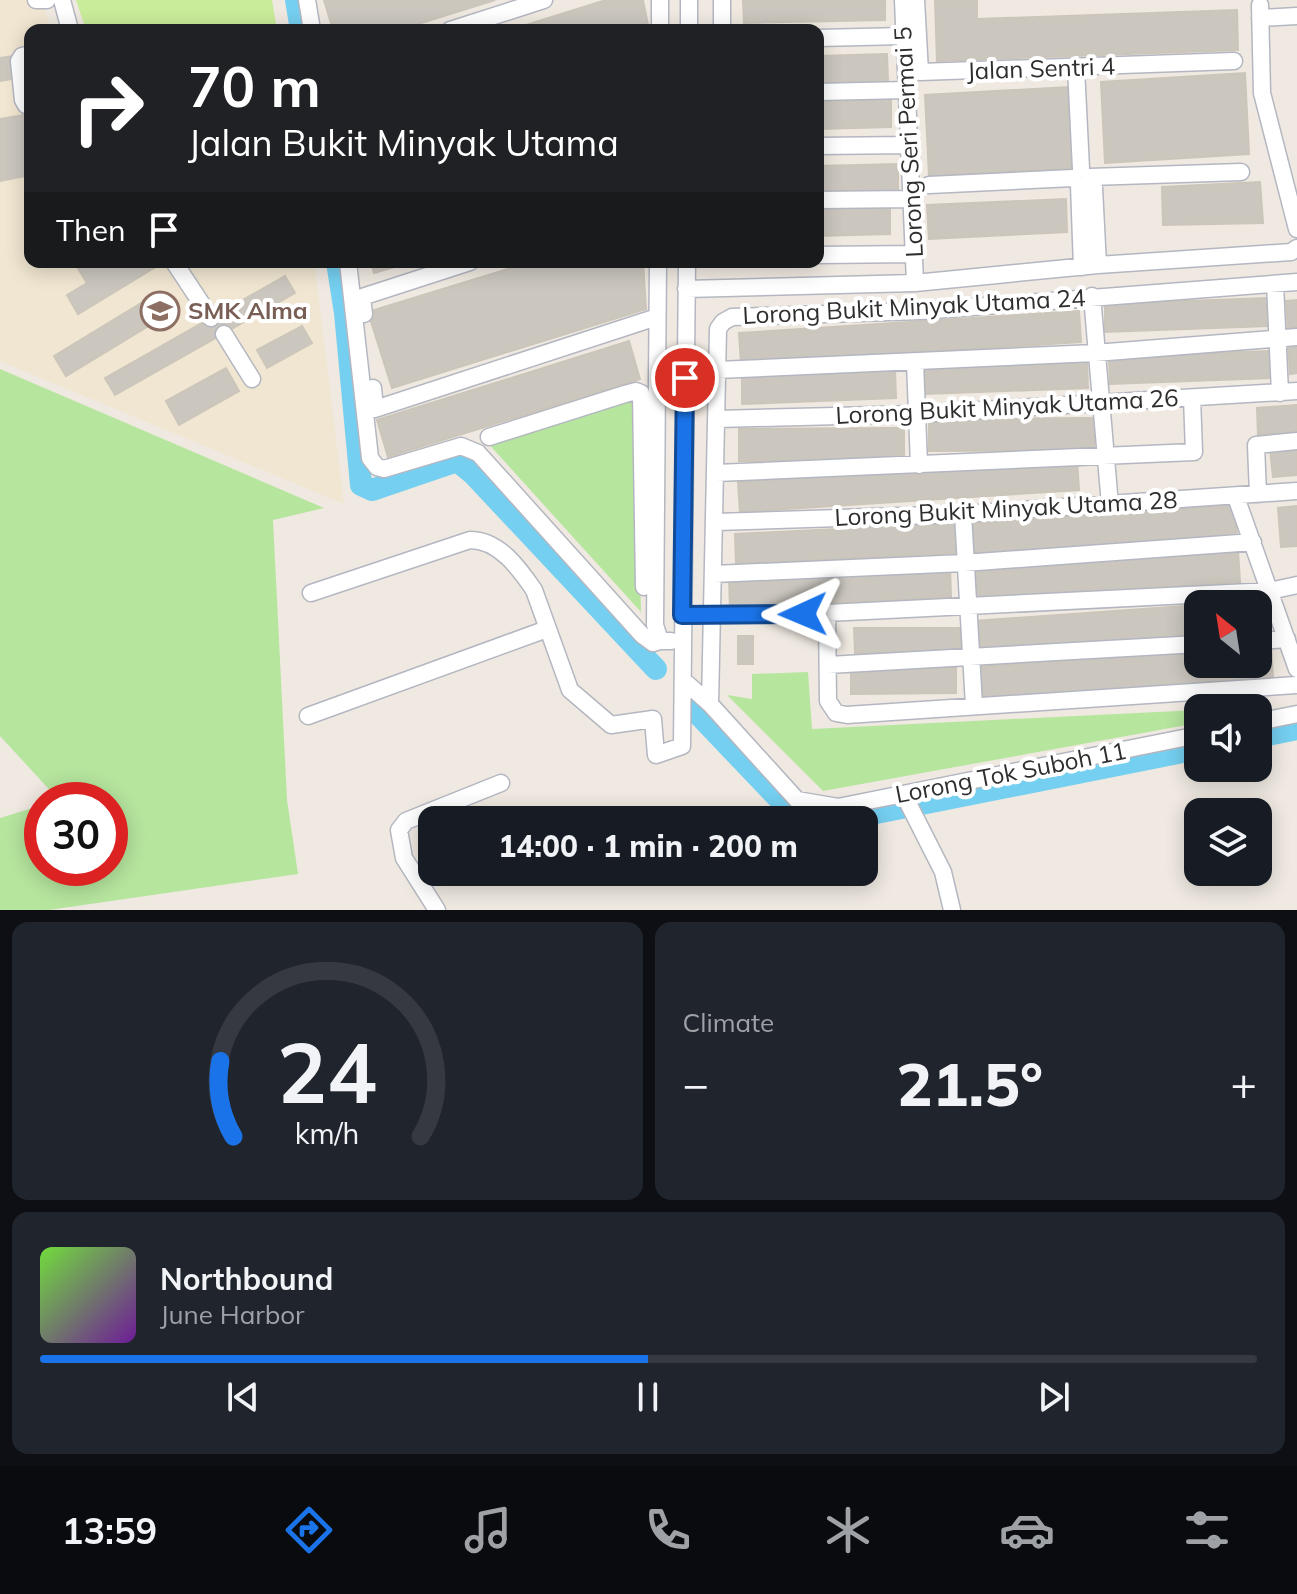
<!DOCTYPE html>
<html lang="en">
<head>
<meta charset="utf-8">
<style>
  body { margin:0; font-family:Mulish,sans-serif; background:#20242c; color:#f1f3f6; height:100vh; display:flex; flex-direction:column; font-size:30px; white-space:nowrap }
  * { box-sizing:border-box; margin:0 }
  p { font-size:26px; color:#9ea1a6 }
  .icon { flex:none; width:44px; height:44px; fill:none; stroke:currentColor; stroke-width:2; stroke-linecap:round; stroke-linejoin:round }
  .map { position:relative; height:910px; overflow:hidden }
  .details { display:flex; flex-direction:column; gap:12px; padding:12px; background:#0d0f14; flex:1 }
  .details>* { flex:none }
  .banner { position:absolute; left:24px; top:24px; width:800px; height:244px; border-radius:16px; box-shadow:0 4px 20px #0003; background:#202124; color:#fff; overflow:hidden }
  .needle { width:52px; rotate:330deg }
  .buttons { position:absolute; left:1184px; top:590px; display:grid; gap:16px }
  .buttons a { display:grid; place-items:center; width:88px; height:88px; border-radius:16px; background:#171b24; box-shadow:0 4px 20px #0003; font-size:40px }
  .speed { position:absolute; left:24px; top:782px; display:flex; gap:16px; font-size:40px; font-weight:700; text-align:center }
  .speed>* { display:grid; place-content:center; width:104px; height:104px; border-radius:50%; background:#171b24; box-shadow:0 4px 20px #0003; line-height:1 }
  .speed .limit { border:12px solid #d22; background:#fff; color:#111 }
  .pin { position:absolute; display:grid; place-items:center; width:68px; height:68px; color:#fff; margin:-34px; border:4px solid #fff; border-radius:50%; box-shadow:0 2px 8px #0007 }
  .me { position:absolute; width:88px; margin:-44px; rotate:269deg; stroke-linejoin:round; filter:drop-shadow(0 0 6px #0008) }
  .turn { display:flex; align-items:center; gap:28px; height:168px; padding:0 32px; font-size:36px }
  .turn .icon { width:104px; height:104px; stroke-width:2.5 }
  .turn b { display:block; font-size:56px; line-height:68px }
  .then { display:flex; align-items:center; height:76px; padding:0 32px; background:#0003; gap:16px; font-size:30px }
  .big { font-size:60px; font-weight:800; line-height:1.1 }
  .details .card { flex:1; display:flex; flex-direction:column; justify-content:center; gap:12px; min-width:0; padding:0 28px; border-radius:16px; background:#20242c }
  .details .dial { align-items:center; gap:0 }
  .dial svg { height:208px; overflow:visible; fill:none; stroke:#363941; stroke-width:7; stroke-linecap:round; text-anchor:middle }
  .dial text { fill:#f1f3f6; stroke:none }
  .song { display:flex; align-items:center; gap:24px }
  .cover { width:96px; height:96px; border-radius:12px; background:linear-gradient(135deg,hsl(100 70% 55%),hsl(280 70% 35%)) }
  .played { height:8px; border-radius:4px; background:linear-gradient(90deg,#1a73e8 50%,#363941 50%) }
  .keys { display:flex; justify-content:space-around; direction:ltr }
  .heat { display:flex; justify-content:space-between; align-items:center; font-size:44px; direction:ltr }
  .details .tiles { flex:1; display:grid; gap:12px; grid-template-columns:1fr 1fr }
  .card:last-child { grid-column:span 2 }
  .trip { position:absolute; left:418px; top:806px; width:460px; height:80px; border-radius:16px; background:#171b24; box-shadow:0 4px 20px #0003; font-weight:800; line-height:80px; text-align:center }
  .tab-bar { display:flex; height:128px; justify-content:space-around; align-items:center; background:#090b0e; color:#9ea1a6 }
  .tab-bar .icon { width:56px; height:56px }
  .tab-bar .selected { color:#1a73e8 }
  .tab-bar b { font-size:36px; color:#f1f3f6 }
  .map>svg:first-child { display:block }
</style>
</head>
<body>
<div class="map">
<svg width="1297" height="910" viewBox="0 0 1297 910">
  <rect width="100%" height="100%" fill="#efe9e1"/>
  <path fill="#f0e6d1" d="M0 0H42L51 30H30V262H314L344 504 0 361Z"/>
  <path fill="#b6e59e" d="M0 369 324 508 273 520 287 800 298 874 49 910H0V818L42 805V868H110V800H56L58 799 0 736Z
    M636 399 641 612 485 440Z
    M808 672 812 729 1198 710V723L823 791 727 695 752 699V674Z"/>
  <path fill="#c9ec9a" d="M76 0H272L277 30H86Z"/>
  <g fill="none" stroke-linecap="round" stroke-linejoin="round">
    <path stroke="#75cff0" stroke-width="22" d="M296 0 301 30
      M337 262 345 313 361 485 372 490 457 461 473 474 656 669
      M694 710 799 820
      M1258 737 1297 729
      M841 820 1198 749"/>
  </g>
  <path fill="#cbc7bf" stroke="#cbc5ba" stroke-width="2" d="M324 0H495L399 30H333Z
    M606 0H643L649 30H510Z
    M743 0H885V20L744 23Z
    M935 0H977V19L1237 10 1238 50 937 61Z
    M887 54 888 82 818 83V56Z
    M14 56 17 78 0 81V58Z
    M1245 73 1249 154 1105 163 1101 82Z
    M1069 87 1073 168 929 176 925 95Z
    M891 99V127L818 129V101Z
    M30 114V175L0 181V119Z
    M898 164V191L818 193V166Z
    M1260 182 1263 223 1163 225 1162 187Z
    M1066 199 1067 232 929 239 927 205Z
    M890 207V234L818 236V208Z
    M74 262H150L154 268 78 314 67 295 87 283Z
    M371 262H411L374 273Z
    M530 262H643L646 309 392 388 368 312Z
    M285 276 295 293 115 395 105 378Z
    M153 296 165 316 66 376 54 356Z
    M1267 298 1268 326 1105 332V304Z
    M1297 300V330L1288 331 1286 301Z
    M1079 311 1081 342 741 364 739 333Z
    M302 326 312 343 267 368 257 350Z
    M629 341 640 379 388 457 377 420Z
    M1297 343V373L1290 374 1288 344Z
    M1272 351 1273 378 1110 384 1109 356Z
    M1087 361 1088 388 925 394 924 367Z
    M226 368 239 391 179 425 166 401Z
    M895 370 896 398 742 404V376Z
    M1297 405V432L1258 435 1257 408Z
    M1095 418 1094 450 929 451V419Z
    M904 428V460L739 461V429Z
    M1297 447V475L1273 477 1270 450Z
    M1077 459 1079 490 740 512 738 482Z
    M1235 505 1237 537 971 555 969 524Z
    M1297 506V546L1281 547 1278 508Z
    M956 523 957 553 736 564 735 534Z
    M1238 550 1240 582 974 600 972 569Z
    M950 567 951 597 730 608 729 577Z
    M1261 600 1263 631H1258V604H1212Z
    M1198 605V635L976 651 974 621Z
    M854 628H960V652L855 653Z
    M738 636H753V664H738Z
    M1271 646 1273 678 978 699 976 667 1198 651V664H1258V647Z
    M956 668V693L851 694V669Z"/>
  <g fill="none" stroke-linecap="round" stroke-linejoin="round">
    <defs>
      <path id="minor" d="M36 0H47
        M62 0 70 30
        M307 0 312 30
        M660 0V30
        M903 0 915 283
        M916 0 920 72 1234 61
        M1260 5 1262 93 1297 229
        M1260 18 1297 16
        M450 30 544 0
        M689 30V0
        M722 30V0
        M818 38 903 36
        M30 54 22 56 19 61 23 100 26 105H30
        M1076 68 1081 169
        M818 92 907 90
        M818 146 910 145
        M1090 177 1241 172
        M1088 182 1094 188 1098 265
        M929 185 1073 178
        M1079 185 1082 267
        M818 200 912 199
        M818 255 915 254
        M174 262 211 318
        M348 262 370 458 377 467 384 469 461 446 478 453 642 635 653 643 660 641
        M658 262 655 625 660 641H671
        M1275 284 1280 393
        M686 289 915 283 1098 265 1291 252 1297 248
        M1092 296 1110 505
        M364 314 362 297 470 262
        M224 334 252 379
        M915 362 919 465
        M717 370 1095 353 1297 337
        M373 388 375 409 657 317
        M717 419 917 414 1297 391
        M489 437 625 394 636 391 641 393 644 587
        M716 473 1194 452 1192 398
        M1258 494 1256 445 1297 441
        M1236 497 1297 669
        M963 514 974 706
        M716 522 963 514 1297 491
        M714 574 964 563 1253 542
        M311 593 470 540C499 540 519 568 534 590L570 690 611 725 653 719 656 755 682 746 687 262
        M827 613 828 701 836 713 847 715 1297 685
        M682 615 827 613 1270 591 1297 585
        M1258 641 1287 639
        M828 665 1198 644
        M683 680 710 704 797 800 838 807 1198 735
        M710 704 718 329 723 322 732 317 921 311 1297 282
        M308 716 547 629
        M1258 722 1297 714
        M904 795 943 872 952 910
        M437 910 404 858 399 830 406 821 501 783"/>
    </defs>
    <use href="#minor" stroke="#b4b7c1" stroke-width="19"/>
    <use href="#minor" stroke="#fff" stroke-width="16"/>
  </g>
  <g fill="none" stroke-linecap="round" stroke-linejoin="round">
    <defs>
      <path id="route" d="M685 378 682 615 803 614"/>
    </defs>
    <use href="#route" stroke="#114b97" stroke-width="20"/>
    <use href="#route" stroke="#1a73e8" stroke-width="14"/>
  </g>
  <defs>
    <symbol id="school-ring" viewBox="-11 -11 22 22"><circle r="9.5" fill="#fff" stroke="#8d6e63" stroke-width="1.5"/><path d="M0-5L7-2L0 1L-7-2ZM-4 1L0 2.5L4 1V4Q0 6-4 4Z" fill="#8d6e63"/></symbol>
  </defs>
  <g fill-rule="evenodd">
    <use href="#school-ring" x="138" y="289" width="44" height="44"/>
  </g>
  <g text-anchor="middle" stroke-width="8" stroke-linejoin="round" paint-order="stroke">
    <g font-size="24" fill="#2e2e2e" stroke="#fff">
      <text transform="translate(1041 69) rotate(-2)" y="8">Jalan Sentri 4</text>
      <text transform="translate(909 142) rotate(-93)" y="8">Lorong Seri Permai 5</text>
      <text transform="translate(914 307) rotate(-3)" y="8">Lorong Bukit Minyak Utama 24</text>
      <text transform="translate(1007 407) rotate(-3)" y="8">Lorong Bukit Minyak Utama 26</text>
      <text transform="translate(1006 509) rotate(-3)" y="8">Lorong Bukit Minyak Utama 28</text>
      <text transform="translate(1011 773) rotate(-11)" y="8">Lorong Tok Suboh 11</text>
    </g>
    <g font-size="24" font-weight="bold" fill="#785e54" stroke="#fff" text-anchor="start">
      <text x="188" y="319">SMK Alma</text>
    </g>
  </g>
</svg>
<div class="buttons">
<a><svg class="needle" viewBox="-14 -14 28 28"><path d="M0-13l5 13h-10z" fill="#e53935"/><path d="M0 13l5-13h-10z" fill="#9ea1a6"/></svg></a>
<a><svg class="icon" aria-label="sound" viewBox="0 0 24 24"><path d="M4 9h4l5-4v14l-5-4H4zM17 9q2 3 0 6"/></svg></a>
<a><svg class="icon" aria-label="layers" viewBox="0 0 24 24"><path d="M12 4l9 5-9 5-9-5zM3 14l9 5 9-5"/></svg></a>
</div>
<div class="speed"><div class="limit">30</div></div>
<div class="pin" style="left:685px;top:378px;background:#d93025"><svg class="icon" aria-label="arrive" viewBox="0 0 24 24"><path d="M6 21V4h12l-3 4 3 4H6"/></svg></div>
<svg class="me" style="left:803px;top:614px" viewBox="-20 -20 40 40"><path d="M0-17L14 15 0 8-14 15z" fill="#1a73e8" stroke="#fff" stroke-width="4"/></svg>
<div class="trip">14:00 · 1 min · 200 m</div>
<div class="banner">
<div class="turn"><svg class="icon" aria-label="right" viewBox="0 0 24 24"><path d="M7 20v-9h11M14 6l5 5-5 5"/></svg><div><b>70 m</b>Jalan Bukit Minyak Utama</div></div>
<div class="then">Then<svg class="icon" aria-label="arrive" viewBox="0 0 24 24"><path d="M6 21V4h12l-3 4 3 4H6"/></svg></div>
</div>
</div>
<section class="details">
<div class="tiles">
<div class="card dial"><svg viewBox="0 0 100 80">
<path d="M14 69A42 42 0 1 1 86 69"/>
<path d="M14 69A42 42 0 0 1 9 40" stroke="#1a73e8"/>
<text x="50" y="56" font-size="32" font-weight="700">24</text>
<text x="50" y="72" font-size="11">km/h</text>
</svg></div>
<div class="card"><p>Climate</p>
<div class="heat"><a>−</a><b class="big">21.5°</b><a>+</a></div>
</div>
<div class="card">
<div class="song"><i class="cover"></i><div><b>Northbound</b><p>June Harbor</p></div></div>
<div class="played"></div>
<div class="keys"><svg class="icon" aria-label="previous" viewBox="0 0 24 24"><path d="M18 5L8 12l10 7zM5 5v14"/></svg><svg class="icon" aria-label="pause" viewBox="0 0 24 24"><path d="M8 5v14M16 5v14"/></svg><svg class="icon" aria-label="next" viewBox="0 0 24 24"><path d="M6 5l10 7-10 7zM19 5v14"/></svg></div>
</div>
</div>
</section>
<nav class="tab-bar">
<b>13:59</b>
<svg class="icon selected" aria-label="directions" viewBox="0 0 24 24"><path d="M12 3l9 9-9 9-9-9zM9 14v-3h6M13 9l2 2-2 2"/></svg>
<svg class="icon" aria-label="music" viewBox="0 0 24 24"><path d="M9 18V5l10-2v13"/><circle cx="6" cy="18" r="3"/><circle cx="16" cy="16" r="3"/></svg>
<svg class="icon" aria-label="phone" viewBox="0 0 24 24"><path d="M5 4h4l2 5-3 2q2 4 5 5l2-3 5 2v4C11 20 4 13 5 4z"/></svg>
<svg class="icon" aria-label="climate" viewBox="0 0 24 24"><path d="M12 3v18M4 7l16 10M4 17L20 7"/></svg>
<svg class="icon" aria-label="car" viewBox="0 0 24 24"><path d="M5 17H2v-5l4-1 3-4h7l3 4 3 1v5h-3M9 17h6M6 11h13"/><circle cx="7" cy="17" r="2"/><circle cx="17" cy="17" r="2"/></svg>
<svg class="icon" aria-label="filters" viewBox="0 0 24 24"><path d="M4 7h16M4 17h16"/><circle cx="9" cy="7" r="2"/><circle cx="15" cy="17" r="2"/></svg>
</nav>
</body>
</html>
